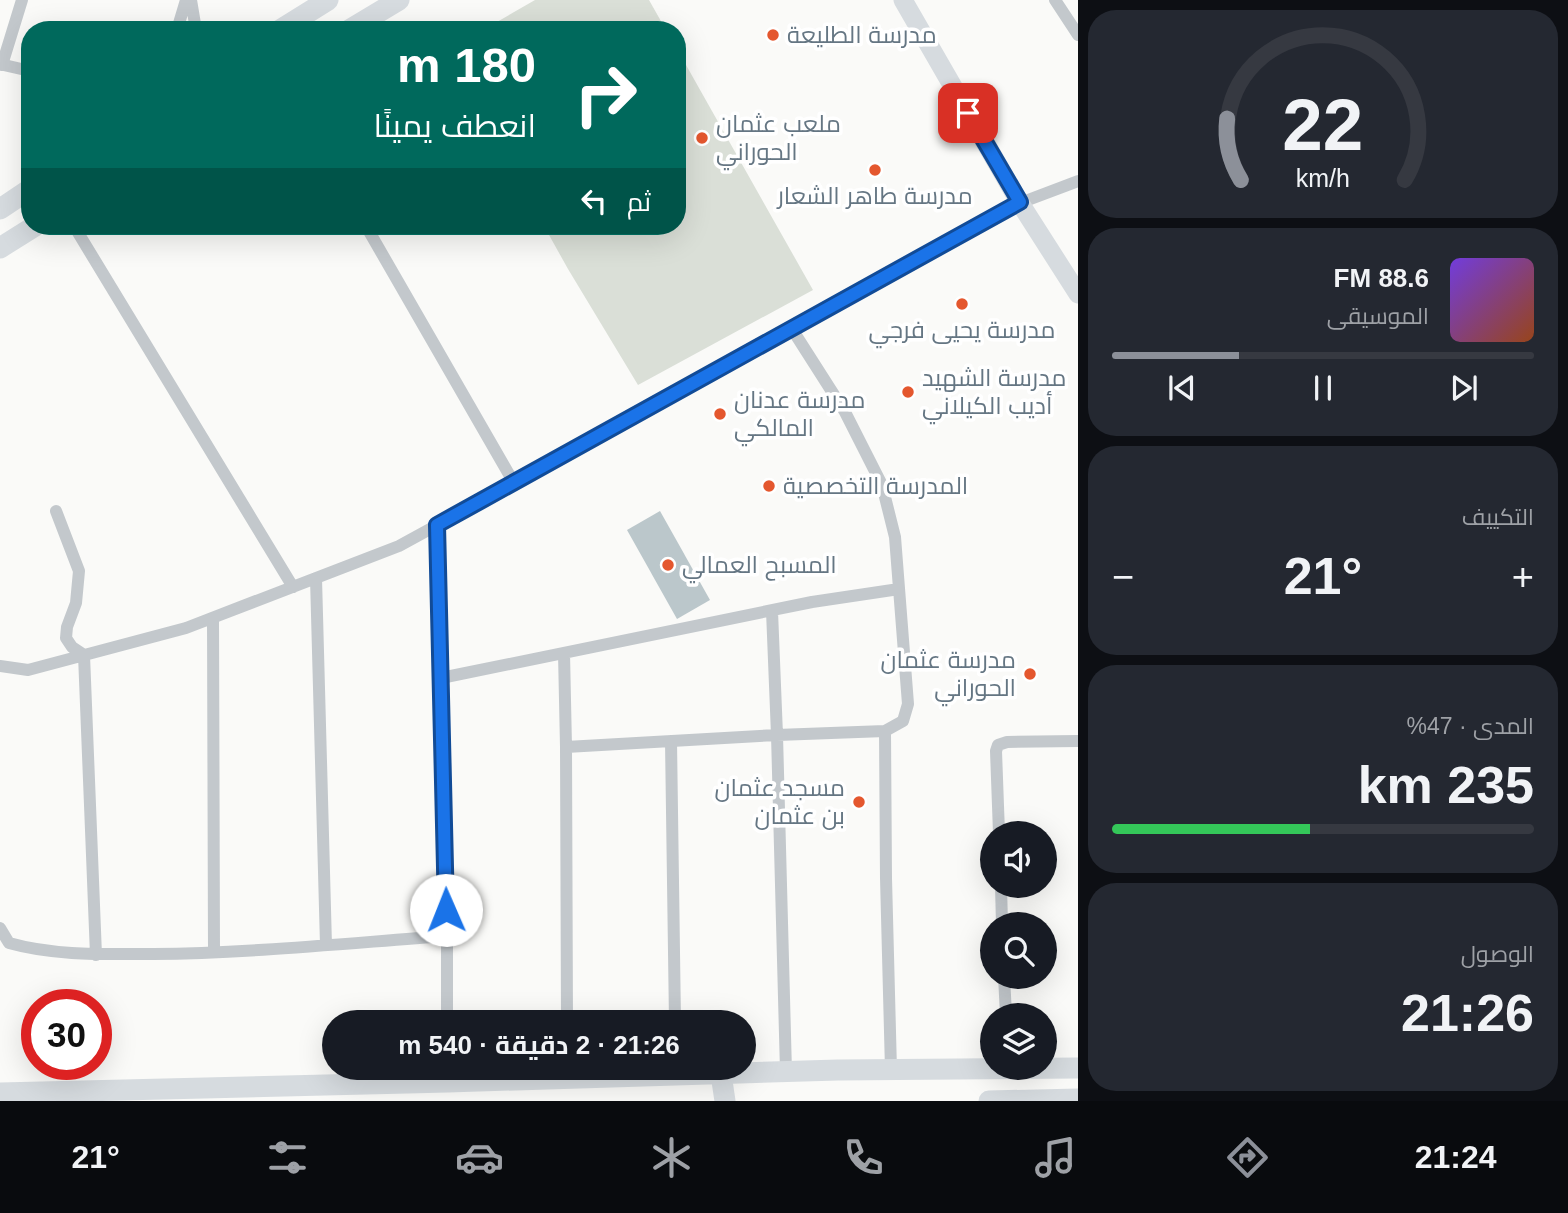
<!DOCTYPE html>
<html lang="ar">
<head>
<meta charset="utf-8">
<style>
  body { margin:0; font-family:Helvetica,Cairo,sans-serif; background:#242831; color:#f1f3f6; direction:rtl; height:100vh; display:flex; flex-direction:column; font-size:26px; white-space:nowrap }
  * { box-sizing:border-box; margin:0 }
  p { font-size:23px; color:#9ea1a6 }
  .icon { flex:none; width:38px; height:38px; fill:none; stroke:currentColor; stroke-width:2; stroke-linecap:round; stroke-linejoin:round }
  .map { position:relative; flex:1; overflow:hidden; direction:ltr }
  .drawer { display:flex; flex-direction:column; gap:10px; padding:10px; background:#0d0f14; width:490px }
  .drawer>* { flex:none }
  .top-card { position:absolute; left:21px; top:21px; width:665px; height:214px; border-radius:28px; box-shadow:0 7px 28px #0002; direction:rtl; background:#00695c; color:#fff; overflow:hidden }
  .tools { position:absolute; left:980px; top:821px; display:grid; gap:14px }
  .tools a { display:grid; place-items:center; width:77px; height:77px; border-radius:50%; background:#171b24; box-shadow:0 7px 28px #0002; font-size:35px }
  .speed { position:absolute; left:21px; top:989px; display:flex; gap:14px; font-size:35px; font-weight:700; text-align:center }
  .speed>* { display:grid; place-content:center; width:91px; height:91px; border-radius:50%; background:#171b24; box-shadow:0 7px 28px #0002; line-height:1 }
  .speed .limit { border:10px solid #d22; background:#fff; color:#111 }
  .pin { position:absolute; display:grid; place-items:center; width:60px; height:60px; color:#fff; margin:-30px; border-radius:14px; box-shadow:0 4px 10px #0006 }
  .me { position:absolute; width:77px; margin:-38px; rotate:359deg; stroke-linejoin:round; filter:drop-shadow(0 0 5px #0008) }
  .turn { display:flex; align-items:center; gap:24px; height:147px; padding:0 35px; font-size:32px }
  .turn .icon { width:91px; height:91px; stroke-width:2.5 }
  .turn b { display:block; font-size:49px; line-height:60px }
  .then { display:flex; align-items:center; height:66px; padding:0 35px; background:#0003; gap:14px; font-size:26px }
  .big { font-size:52px; font-weight:700; line-height:1.1 }
  .drawer .card { flex:1; display:flex; flex-direction:column; justify-content:center; gap:10px; min-width:0; padding:0 24px; border-radius:28px; background:#242831 }
  .drawer .dial { align-items:center; gap:0 }
  .dial svg { height:182px; overflow:visible; fill:none; stroke:#363941; stroke-width:7; stroke-linecap:round; text-anchor:middle }
  .dial text { fill:#f1f3f6; stroke:none }
  .song { display:flex; align-items:center; gap:21px }
  .cover { width:84px; height:84px; border-radius:10px; background:linear-gradient(135deg,hsl(260 70% 55%),hsl(20 70% 35%)) }
  .played { height:7px; border-radius:4px; background:linear-gradient(90deg,#8c9099 30%,#363941 30%) }
  .keys { display:flex; justify-content:space-around; direction:ltr }
  .heat { display:flex; justify-content:space-between; align-items:center; font-size:38px; direction:ltr }
  .charge { height:10px; border-radius:5px; background:linear-gradient(90deg,#34c759 47%,#363941 0) }
  .trip { position:absolute; left:322px; top:1010px; width:434px; height:70px; border-radius:35px; background:#171b24; box-shadow:0 7px 28px #0002; font-weight:700; line-height:70px; text-align:center; direction:rtl }
  .dock { display:flex; height:112px; justify-content:space-around; align-items:center; background:#090b0e; color:#9ea1a6 }
  .dock .icon { width:49px; height:49px }
  .dock .selected { color:#8c9099 }
  .dock b { font-size:32px; color:#f1f3f6 }
  main { display:flex; flex:1; min-height:0 }
  .map>svg:first-child { display:block }
</style>
</head>
<body>
<main>
<section class="drawer">
<div class="card dial"><svg viewBox="0 0 100 80">
<path d="M14 69A42 42 0 1 1 86 69"/>
<path d="M14 69A42 42 0 0 1 8 42" stroke="#8c9099"/>
<text x="50" y="56" font-size="32" font-weight="700">22</text>
<text x="50" y="72" font-size="11">km/h</text>
</svg></div>
<div class="card">
<div class="song"><i class="cover"></i><div><b>88.6 FM</b><p>الموسيقى</p></div></div>
<div class="played"></div>
<div class="keys"><svg class="icon" aria-label="previous" viewBox="0 0 24 24"><path d="M18 5L8 12l10 7zM5 5v14"/></svg><svg class="icon" aria-label="pause" viewBox="0 0 24 24"><path d="M8 5v14M16 5v14"/></svg><svg class="icon" aria-label="next" viewBox="0 0 24 24"><path d="M6 5l10 7-10 7zM19 5v14"/></svg></div>
</div>
<div class="card"><p>التكييف</p>
<div class="heat"><a>−</a><b class="big">21°</b><a>+</a></div>
</div>
<div class="card"><p>المدى · 47%</p><b class="big">235 km</b><div class="charge"></div></div>
<div class="card"><p>الوصول</p><b class="big">21:26</b></div>
</section>
<div class="map">
<svg width="1078" height="1101" viewBox="0 0 1078 1101">
  <rect width="100%" height="100%" fill="#fafaf8"/>
  <path fill="#dadfd7" d="M535 0H649L666 30H483Z
    M677 49 813 290 638 385 568 269 544 226H677Z"/>
  <path fill="#bbc7cb" d="M660 511 710 600 677 619 627 530Z"/>
  <g fill="none" stroke-linecap="round" stroke-linejoin="round">
    <path stroke="#c3c8cc" stroke-width="12" d="M191 0 196 30
      M1055 0 1078 35
      M177 30 186 0
      M0 64 30 71
      M2 65 22 0
      M74 226 293 587
      M366 226 514 483
      M56 511 79 571 76 603 67 627 66 638 72 647 84 655 96 955
      M437 525 447 936V1022
      M316 578 326 945
      M772 611 777 735 786 1072
      M213 618 214 952
      M564 653 566 747 567 1022
      M0 666 28 670 186 628 399 546 622 424 1020 203 1078 181
      M441 678 812 602 899 589
      M885 731 886 878 891 1070
      M671 741 675 1022
      M566 747 777 735 885 731 903 721 908 704 895 537 882 485 845 412 792 329
      M999 833 996 751 998 745 1007 742 1078 741
      M1001 886 1002 924
      M0 928 9 943C55 956 105 954 153 954 251 953 349 943 447 936
      M1004 976 1006 1015"/>
    <path stroke="#d6dbdf" stroke-width="19" d="M903 0 1020 203 1078 294"/>
    <path stroke="#d6dbdf" stroke-width="21" d="M280 30 328 0
      M349 30 399 0
      M0 209 30 189
      M0 248 35 226
      M721 1074 725 1101
      M0 1093 448 1082 838 1070 1078 1068
      M989 1101 1078 1099"/>
  </g>
  <g fill="none" stroke-linecap="round" stroke-linejoin="round">
    <defs>
      <path id="route" d="M446 910 437 525 1020 202 968 113"/>
    </defs>
    <use href="#route" stroke="#114b97" stroke-width="18"/>
    <use href="#route" stroke="#1a73e8" stroke-width="12"/>
  </g>
  <g fill="#e4572e" stroke="#fff" stroke-width="2.5">
    <circle cx="773" cy="35" r="7"/>
    <circle cx="702" cy="138" r="7"/>
    <circle cx="875" cy="170" r="7"/>
    <circle cx="962" cy="304" r="7"/>
    <circle cx="908" cy="392" r="7"/>
    <circle cx="720" cy="414" r="7"/>
    <circle cx="769" cy="486" r="7"/>
    <circle cx="668" cy="565" r="7"/>
    <circle cx="1030" cy="674" r="7"/>
    <circle cx="859" cy="802" r="7"/>
  </g>
  <g text-anchor="middle" stroke-width="7" stroke-linejoin="round" paint-order="stroke">
    <g font-size="24" fill="#657683" stroke="#fff" text-anchor="start">
      <text x="787" y="43">مدرسة الطليعة</text>
      <text x="716" y="132">ملعب عثمان<tspan x="716" dy="28">الحوراني</tspan></text>
      <text x="875" y="204" text-anchor="middle">مدرسة طاهر الشعار</text>
      <text x="962" y="338" text-anchor="middle">مدرسة يحيى فرجي</text>
      <text x="922" y="386">مدرسة الشهيد<tspan x="922" dy="28">أديب الكيلاني</tspan></text>
      <text x="734" y="408">مدرسة عدنان<tspan x="734" dy="28">المالكي</tspan></text>
      <text x="783" y="494">المدرسة التخصصية</text>
      <text x="682" y="573">المسبح العمالي</text>
      <text x="1016" y="668" text-anchor="end">مدرسة عثمان<tspan x="1016" dy="28">الحوراني</tspan></text>
      <text x="845" y="796" text-anchor="end">مسجد عثمان<tspan x="845" dy="28">بن عثمان</tspan></text>
    </g>
  </g>
</svg>
<div class="tools">
<a><svg class="icon" aria-label="sound" viewBox="0 0 24 24"><path d="M4 9h4l5-4v14l-5-4H4zM17 9q2 3 0 6"/></svg></a>
<a><svg class="icon" aria-label="search" viewBox="0 0 24 24"><circle cx="10" cy="10" r="6"/><path d="M15 15l6 6"/></svg></a>
<a><svg class="icon" aria-label="layers" viewBox="0 0 24 24"><path d="M12 4l9 5-9 5-9-5zM3 14l9 5 9-5"/></svg></a>
</div>
<div class="speed"><div class="limit">30</div></div>
<div class="pin" style="left:968px;top:113px;background:#d93025"><svg class="icon" aria-label="arrive" viewBox="0 0 24 24"><path d="M6 21V4h12l-3 4 3 4H6"/></svg></div>
<svg class="me" style="left:446px;top:910px" viewBox="-20 -20 40 40"><circle r="19" fill="#fff"/><path d="M0-13L10 11 0 6-10 11z" fill="#1a73e8"/></svg>
<div class="trip">21:26 · 2 دقيقة · 540 m</div>
<div class="top-card">
<div class="turn"><svg class="icon" aria-label="right" viewBox="0 0 24 24"><path d="M7 20v-9h11M14 6l5 5-5 5"/></svg><div><b>180 m</b>انعطف يمينًا</div></div>
<div class="then">ثم<svg class="icon" aria-label="left" viewBox="0 0 24 24"><path d="M17 20v-9H6M10 6l-5 5 5 5"/></svg></div>
</div>
</div>
</main>
<nav class="dock">
<b>21:24</b>
<svg class="icon selected" aria-label="directions" viewBox="0 0 24 24"><path d="M12 3l9 9-9 9-9-9zM9 14v-3h6M13 9l2 2-2 2"/></svg>
<svg class="icon" aria-label="music" viewBox="0 0 24 24"><path d="M9 18V5l10-2v13"/><circle cx="6" cy="18" r="3"/><circle cx="16" cy="16" r="3"/></svg>
<svg class="icon" aria-label="phone" viewBox="0 0 24 24"><path d="M5 4h4l2 5-3 2q2 4 5 5l2-3 5 2v4C11 20 4 13 5 4z"/></svg>
<svg class="icon" aria-label="climate" viewBox="0 0 24 24"><path d="M12 3v18M4 7l16 10M4 17L20 7"/></svg>
<svg class="icon" aria-label="car" viewBox="0 0 24 24"><path d="M5 17H2v-5l4-1 3-4h7l3 4 3 1v5h-3M9 17h6M6 11h13"/><circle cx="7" cy="17" r="2"/><circle cx="17" cy="17" r="2"/></svg>
<svg class="icon" aria-label="filters" viewBox="0 0 24 24"><path d="M4 7h16M4 17h16"/><circle cx="9" cy="7" r="2"/><circle cx="15" cy="17" r="2"/></svg>
<b>21°</b>
</nav>
</body>
</html>
